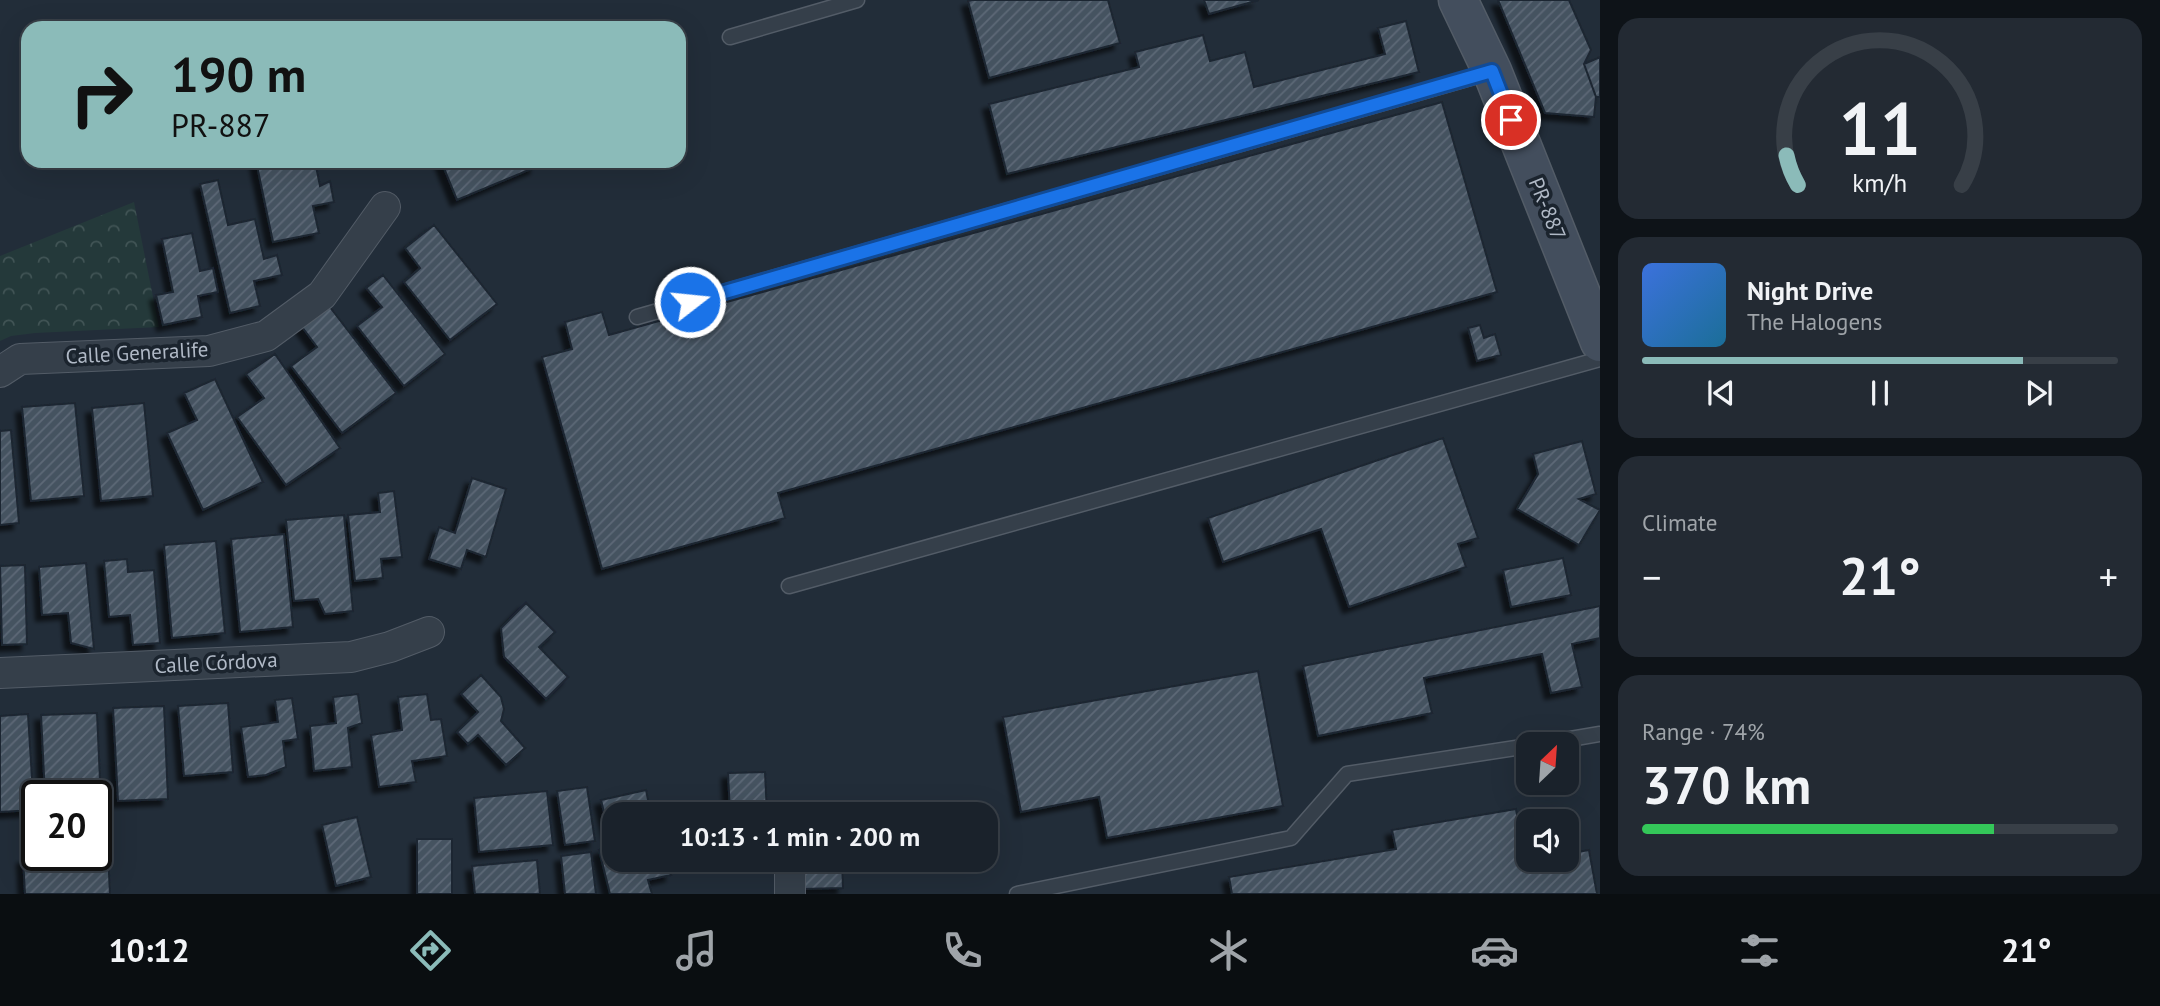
<!DOCTYPE html>
<html lang="en">
<head>
<meta charset="utf-8">
<style>
  body { margin:0; font-family:"PT Sans",sans-serif; background:#232a33; color:#f1f3f6; height:100vh; display:flex; flex-direction:column; font-size:26px; white-space:nowrap }
  * { box-sizing:border-box; margin:0 }
  p { font-size:23px; color:#9fa4a9 }
  .icon { flex:none; width:38px; height:38px; fill:none; stroke:currentColor; stroke-width:2; stroke-linecap:round; stroke-linejoin:round }
  .map { position:relative; flex:1; overflow:hidden }
  .sheet { display:flex; flex-direction:column; gap:18px; padding:18px; background:#0e1318; width:560px }
  .sheet>* { flex:none }
  .banner { position:absolute; left:21px; top:21px; width:665px; height:147px; border-radius:21px; box-shadow:0 7px 28px #0002,0 0 0 2px #383f47; background:#8bbbb9; color:#111; overflow:hidden }
  .needle { width:46px; rotate:25deg }
  .tools { position:absolute; left:1516px; top:732px; display:grid; gap:14px }
  .tools a { display:grid; place-items:center; width:63px; height:63px; border-radius:14px; background:#1a222b; box-shadow:0 7px 28px #0002,0 0 0 2px #383f47; font-size:35px }
  .speed { position:absolute; left:21px; top:780px; display:flex; gap:14px; font-size:35px; font-weight:700; text-align:center }
  .speed>* { display:grid; place-content:center; width:91px; height:91px; border-radius:50%; background:#1a222b; box-shadow:0 7px 28px #0002,0 0 0 2px #383f47; line-height:1 }
  .speed .limit { border:4px solid #111; border-radius:10px; background:#fff; color:#111 }
  .pin { position:absolute; display:grid; place-items:center; width:60px; height:60px; color:#fff; margin:-30px; border:4px solid #fff; border-radius:50%; box-shadow:0 2px 7px #0007 }
  .me { position:absolute; width:77px; margin:-38px; rotate:74deg; stroke-linejoin:round; filter:drop-shadow(0 0 5px #0008) }
  .turn { display:flex; align-items:center; gap:24px; height:147px; padding:0 35px; font-size:32px }
  .turn .icon { width:91px; height:91px; stroke-width:2.5 }
  .turn b { display:block; font-size:49px; line-height:60px }
  .big { font-size:52px; font-weight:700; line-height:1.1 }
  .sheet .card { flex:1; display:flex; flex-direction:column; justify-content:center; gap:10px; min-width:0; padding:0 24px; border-radius:21px; background:#232a33 }
  .sheet .dial { align-items:center; gap:0 }
  .dial svg { height:182px; overflow:visible; fill:none; stroke:#383f47; stroke-width:7; stroke-linecap:round; text-anchor:middle }
  .dial text { fill:#f1f3f6; stroke:none }
  .song { display:flex; align-items:center; gap:21px }
  .cover { width:84px; height:84px; border-radius:10px; background:linear-gradient(135deg,hsl(220 70% 55%),hsl(200 70% 35%)) }
  .played { height:7px; border-radius:4px; background:linear-gradient(90deg,#8bbbb9 80%,#383f47 80%) }
  .keys { display:flex; justify-content:space-around; direction:ltr }
  .heat { display:flex; justify-content:space-between; align-items:center; font-size:38px; direction:ltr }
  .charge { height:10px; border-radius:5px; background:linear-gradient(90deg,#34c759 74%,#383f47 0) }
  .trip { position:absolute; left:602px; top:802px; width:396px; height:70px; border-radius:21px; background:#1a222b; box-shadow:0 7px 28px #0002,0 0 0 2px #383f47; font-weight:700; line-height:70px; text-align:center }
  .tabs { display:flex; height:112px; justify-content:space-around; align-items:center; background:#0a0e11; color:#9fa4a9 }
  .tabs .icon { width:49px; height:49px }
  .tabs .selected { color:#8bbbb9 }
  .tabs b { font-size:32px; color:#f1f3f6 }
  main { display:flex; flex:1; min-height:0 }
  .map>svg:first-child { display:block }
</style>
</head>
<body>
<main>
<div class="map">
<svg width="1600" height="894" viewBox="0 0 1600 894">
  <defs>
    <pattern id="park-crowns" width="20" height="18" patternUnits="userSpaceOnUse" patternTransform="scale(1.75)"><rect width="20" height="18" fill="#24393a"/><path d="M2 6a3 3 0 1 1 6 0M12 15a3 3 0 1 1 6 0" fill="none" stroke="#415455"/></pattern>
    <pattern id="building-hatch" width="6" height="6" patternUnits="userSpaceOnUse" patternTransform="scale(1.75)"><rect width="6" height="6" fill="#455261"/><path d="M-1 1l2-2M0 6l6-6M5 7l2-2" fill="none" stroke="#5d6976"/></pattern>
    <filter id="shadow"><feDropShadow dx="-6" dy="6" stdDeviation="2" flood-color="#0009"/></filter>
  </defs>
  <rect width="100%" height="100%" fill="#222d39"/>
  <path fill="url(#park-crowns)" d="M134 202 159 327 35 333 11 336 0 341V256Z"/>
  <path fill="url(#building-hatch)" stroke="#1d2630" stroke-width="2" filter="url(#shadow)" d="M972 0H1108L1120 43 989 78 968 1Z
    M1204 0H1259L1209 14Z
    M1498 0H1569L1591 50 1584 64 1596 97 1594 117 1545 113Z
    M1406 21 1419 72 1007 174 989 104 1139 67 1135 52 1203 35 1210 61 1245 52 1254 87 1385 54 1378 28Z
    M1600 57V97H1596L1584 64Z
    M1442 102 1497 292 778 493 785 518 602 569 542 357 572 349 565 322 602 312 609 335Z
    M256 161H315L320 186 330 181 334 202 313 206 319 233 273 242Z
    M441 161H534L536 167 457 200Z
    M218 180 228 225 255 219 264 259 277 255 282 275 254 281 260 306 230 313 200 184Z
    M434 225 497 304 450 340 404 282 420 268 405 248Z
    M192 233 200 271 213 268 218 292 198 296 202 317 163 325 156 295 173 292 162 239Z
    M383 275 445 354 404 386 357 326 382 307 366 288Z
    M326 302 396 393 342 433 291 366 317 347 299 323Z
    M1480 325 1484 338 1495 334 1501 355 1477 361 1468 328Z
    M275 354 340 448 286 485 237 417 264 398 246 374Z
    M215 379 263 482 203 510 167 433 197 420 184 393Z
    M75 403 84 496 31 501 22 407Z
    M144 403 153 496 101 501 92 408Z
    M11 430 19 523 0 525V431Z
    M1443 438 1478 538 1458 544 1466 567 1349 607 1321 529 1223 562 1208 518Z
    M1582 441 1596 494 1579 499 1600 510 1579 545 1517 509 1538 474 1533 454Z
    M472 478 506 489 486 557 467 550 461 569 429 559 439 527 455 533Z
    M394 491 402 557 381 559 383 578 355 581 348 515 380 512 378 493Z
    M344 515 353 611 325 614 318 599 294 601 286 520Z
    M284 534 293 627 240 632 231 539Z
    M216 541 225 633 172 638 164 545Z
    M1563 558 1571 595 1511 607 1503 570Z
    M127 559 128 572 154 570 160 643 133 645 130 615 109 617 104 561Z
    M86 563 94 649 71 643 68 613 42 615 39 567Z
    M25 565 27 644 2 645 0 566Z
    M526 603 555 632 539 647 568 677 546 699 504 657 501 628Z
    M1600 606V638L1572 644 1582 687 1551 693 1542 654 1424 678 1432 713 1318 736 1303 666Z
    M1258 671 1283 806 1107 838 1099 797 1021 812 1003 717Z
    M481 675 501 697 504 709 501 721 525 748 506 765 478 735 468 744 457 732 478 712 461 694Z
    M358 694 362 723 348 728 352 767 314 771 310 726 336 723 333 697Z
    M427 694 431 720 441 719 447 756 412 761 416 782 379 787 371 735 402 730 398 697Z
    M292 698 298 739 283 741 286 767 266 775 248 777 241 727 278 722 275 700Z
    M228 703 233 772 184 776 178 706Z
    M164 706 168 799 118 801 113 708Z
    M97 713 101 802H96V796H45L41 715Z
    M28 714 34 810 0 812V716Z
    M765 772 767 814H730L728 773Z
    M587 787 595 841 565 845 557 791Z
    M646 790 651 814H614V832L609 833 601 800Z
    M547 791 553 845 479 852 474 798Z
    M1516 809 1525 861 1566 859V854L1589 850 1597 894H1232L1229 877 1396 849 1392 830Z
    M357 817 371 877 336 886 322 825Z
    M417 839H452V894H417Z
    M614 846V859H668L671 875 648 880 652 894H610L599 850Z
    M591 852 596 894H565L561 856Z
    M108 853 110 894H25L23 858 96 856V854Z
    M801 859H842L843 888 802 889Z
    M537 860 540 894H475L472 866Z"/>
  <g fill="none" stroke-linecap="round" stroke-linejoin="round">
    <defs>
      <path id="lane" d="M730 37 857 0
        M637 317 1491 72
        M789 586 1600 359
        M1541 744 1600 734
        M1017 894 1291 838 1347 774 1528 746"/>
      <path id="street" d="M0 372 20 359 209 351 266 336 322 295 385 207
        M0 673 351 657 390 647 429 632
        M790 859V894"/>
      <path id="secondary" d="M1458 0 1492 71 1600 342"/>
    </defs>
    <use href="#lane" stroke="#535c67" stroke-width="17"/>
    <use href="#street" stroke="#535c67" stroke-width="32"/>
    <use href="#secondary" stroke="#535c67" stroke-width="41"/>
    <use href="#lane" stroke="#353f4a" stroke-width="14"/>
    <use href="#street" stroke="#353f4a" stroke-width="30"/>
    <use href="#secondary" stroke="#434e5d" stroke-width="38"/>
  </g>
  <g fill="none" stroke-linecap="round" stroke-linejoin="round">
    <defs>
      <path id="route" d="M690 302 1492 71 1511 120"/>
    </defs>
    <use href="#route" stroke="#114b97" stroke-width="18"/>
    <use href="#route" stroke="#1a73e8" stroke-width="12"/>
  </g>
  <g text-anchor="middle" stroke-width="7" stroke-linejoin="round" paint-order="stroke">
    <g font-size="21" fill="#b0b9c6" stroke="#1b242e">
      <text transform="translate(1547 209) rotate(68)" y="7">PR-887</text>
      <text transform="translate(137 353) rotate(-3)" y="7">Calle Generalife</text>
      <text transform="translate(216 663) rotate(-3)" y="7">Calle Córdova</text>
    </g>
  </g>
</svg>
<div class="tools">
<a><svg class="needle" viewBox="-14 -14 28 28"><path d="M0-13l5 13h-10z" fill="#e53935"/><path d="M0 13l5-13h-10z" fill="#9fa4a9"/></svg></a>
<a><svg class="icon" aria-label="sound" viewBox="0 0 24 24"><path d="M4 9h4l5-4v14l-5-4H4zM17 9q2 3 0 6"/></svg></a>
</div>
<div class="speed"><div class="limit">20</div></div>
<div class="pin" style="left:1511px;top:120px;background:#d93025"><svg class="icon" aria-label="arrive" viewBox="0 0 24 24"><path d="M6 21V4h12l-3 4 3 4H6"/></svg></div>
<svg class="me" style="left:690px;top:302px" viewBox="-20 -20 40 40"><circle r="17" fill="#1a73e8" stroke="#fff" stroke-width="3"/><path d="M0-11L8 9 0 5-8 9z" fill="#fff"/></svg>
<div class="trip">10:13 · 1 min · 200 m</div>
<div class="banner">
<div class="turn"><svg class="icon" aria-label="right" viewBox="0 0 24 24"><path d="M7 20v-9h11M14 6l5 5-5 5"/></svg><div><b>190 m</b>PR-887</div></div>
</div>
</div>
<section class="sheet">
<div class="card dial"><svg viewBox="0 0 100 80">
<path d="M14 69A42 42 0 1 1 86 69"/>
<path d="M14 69A42 42 0 0 1 9 56" stroke="#8bbbb9"/>
<text x="50" y="56" font-size="32" font-weight="700">11</text>
<text x="50" y="72" font-size="11">km/h</text>
</svg></div>
<div class="card">
<div class="song"><i class="cover"></i><div><b>Night Drive</b><p>The Halogens</p></div></div>
<div class="played"></div>
<div class="keys"><svg class="icon" aria-label="previous" viewBox="0 0 24 24"><path d="M18 5L8 12l10 7zM5 5v14"/></svg><svg class="icon" aria-label="pause" viewBox="0 0 24 24"><path d="M8 5v14M16 5v14"/></svg><svg class="icon" aria-label="next" viewBox="0 0 24 24"><path d="M6 5l10 7-10 7zM19 5v14"/></svg></div>
</div>
<div class="card"><p>Climate</p>
<div class="heat"><a>−</a><b class="big">21°</b><a>+</a></div>
</div>
<div class="card"><p>Range · 74%</p><b class="big">370 km</b><div class="charge"></div></div>
</section>
</main>
<nav class="tabs">
<b>10:12</b>
<svg class="icon selected" aria-label="directions" viewBox="0 0 24 24"><path d="M12 3l9 9-9 9-9-9zM9 14v-3h6M13 9l2 2-2 2"/></svg>
<svg class="icon" aria-label="music" viewBox="0 0 24 24"><path d="M9 18V5l10-2v13"/><circle cx="6" cy="18" r="3"/><circle cx="16" cy="16" r="3"/></svg>
<svg class="icon" aria-label="phone" viewBox="0 0 24 24"><path d="M5 4h4l2 5-3 2q2 4 5 5l2-3 5 2v4C11 20 4 13 5 4z"/></svg>
<svg class="icon" aria-label="climate" viewBox="0 0 24 24"><path d="M12 3v18M4 7l16 10M4 17L20 7"/></svg>
<svg class="icon" aria-label="car" viewBox="0 0 24 24"><path d="M5 17H2v-5l4-1 3-4h7l3 4 3 1v5h-3M9 17h6M6 11h13"/><circle cx="7" cy="17" r="2"/><circle cx="17" cy="17" r="2"/></svg>
<svg class="icon" aria-label="filters" viewBox="0 0 24 24"><path d="M4 7h16M4 17h16"/><circle cx="9" cy="7" r="2"/><circle cx="15" cy="17" r="2"/></svg>
<b>21°</b>
</nav>
</body>
</html>
